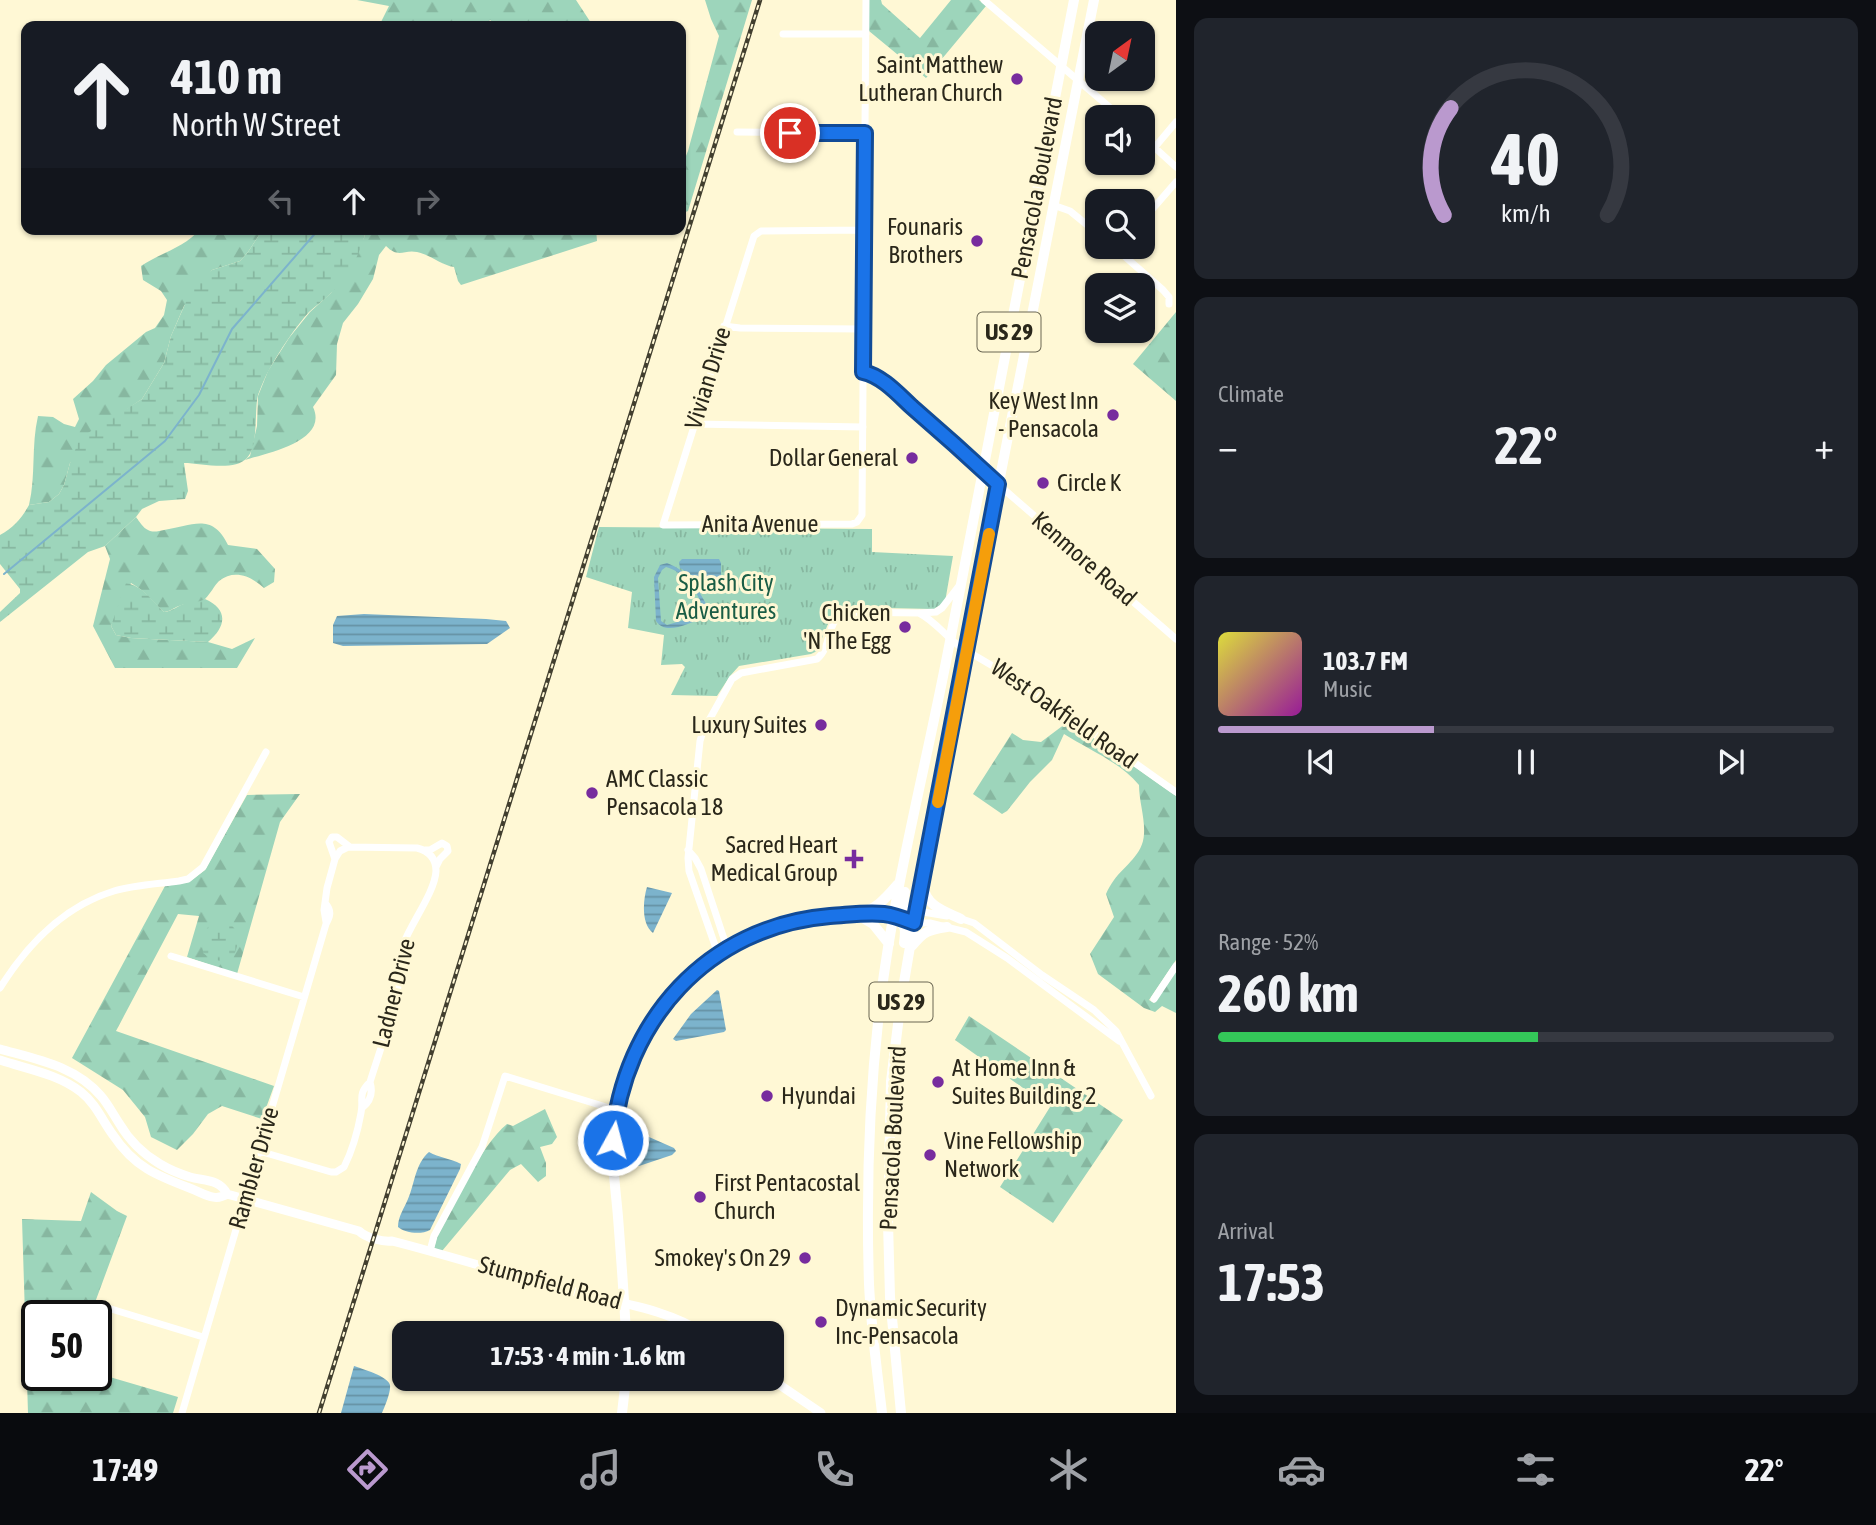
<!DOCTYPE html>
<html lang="en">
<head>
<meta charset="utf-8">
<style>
  body { margin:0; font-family:"Asap Condensed",sans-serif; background:#20242c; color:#f1f3f6; height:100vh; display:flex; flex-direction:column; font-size:26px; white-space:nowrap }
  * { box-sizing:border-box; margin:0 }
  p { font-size:23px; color:#9ea1a6 }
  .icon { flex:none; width:38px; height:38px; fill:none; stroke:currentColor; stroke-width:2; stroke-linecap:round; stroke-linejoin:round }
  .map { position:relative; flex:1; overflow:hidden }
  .details { display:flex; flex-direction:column; gap:18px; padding:18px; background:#0d0f14; width:700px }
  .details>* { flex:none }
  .banner { position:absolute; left:21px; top:21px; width:665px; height:214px; border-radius:14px; box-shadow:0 2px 5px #0004; background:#171b24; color:#f1f3f6; overflow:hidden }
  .needle { width:46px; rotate:33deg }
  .buttons { position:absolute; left:1085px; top:21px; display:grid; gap:14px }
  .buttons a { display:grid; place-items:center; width:70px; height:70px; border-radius:14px; background:#171b24; box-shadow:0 2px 5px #0004; font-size:35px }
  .speed { position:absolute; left:21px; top:1300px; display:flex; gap:14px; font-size:35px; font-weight:700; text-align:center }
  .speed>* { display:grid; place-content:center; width:91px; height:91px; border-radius:50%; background:#171b24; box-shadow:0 2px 5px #0004; line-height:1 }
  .speed .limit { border:4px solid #111; border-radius:10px; background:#fff; color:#111 }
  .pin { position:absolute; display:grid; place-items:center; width:60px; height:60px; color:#fff; margin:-30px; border:4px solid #fff; border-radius:50%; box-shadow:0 2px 7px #0007 }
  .me { position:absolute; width:77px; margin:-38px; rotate:7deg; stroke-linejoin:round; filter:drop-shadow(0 0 5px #0008) }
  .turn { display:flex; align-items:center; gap:24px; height:147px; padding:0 35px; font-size:32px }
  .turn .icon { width:91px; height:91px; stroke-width:2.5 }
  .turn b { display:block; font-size:49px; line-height:60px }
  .lanes { display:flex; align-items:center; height:66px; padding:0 35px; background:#0003; justify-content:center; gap:35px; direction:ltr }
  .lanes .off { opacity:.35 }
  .big { font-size:52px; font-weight:700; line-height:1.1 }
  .details .tile { flex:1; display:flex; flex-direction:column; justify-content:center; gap:10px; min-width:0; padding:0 24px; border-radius:14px; background:#20242c }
  .details .dial { align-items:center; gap:0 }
  .dial svg { height:182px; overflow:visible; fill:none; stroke:#363941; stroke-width:7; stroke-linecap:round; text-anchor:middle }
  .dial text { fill:#f1f3f6; stroke:none }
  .song { display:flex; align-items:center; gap:21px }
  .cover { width:84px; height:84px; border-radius:10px; background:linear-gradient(135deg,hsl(60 70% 55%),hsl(300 70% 35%)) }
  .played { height:7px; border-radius:4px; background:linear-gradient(90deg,#ba99ce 35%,#363941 35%) }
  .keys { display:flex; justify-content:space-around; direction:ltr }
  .heat { display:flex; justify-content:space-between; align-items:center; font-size:38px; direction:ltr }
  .charge { height:10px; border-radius:5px; background:linear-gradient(90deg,#34c759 52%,#363941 0) }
  .trip { position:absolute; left:392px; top:1321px; width:392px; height:70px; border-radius:14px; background:#171b24; box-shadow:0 2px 5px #0004; font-weight:700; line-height:70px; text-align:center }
  .tabs { display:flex; height:112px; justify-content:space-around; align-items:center; background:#090b0e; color:#9ea1a6 }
  .tabs .icon { width:49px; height:49px }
  .tabs .on { color:#ba99ce }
  .tabs b { font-size:32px; color:#f1f3f6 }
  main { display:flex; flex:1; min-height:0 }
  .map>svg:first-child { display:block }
</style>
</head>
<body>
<main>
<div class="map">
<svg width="1176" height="1413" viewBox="0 0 1176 1413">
  <defs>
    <pattern id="forest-firs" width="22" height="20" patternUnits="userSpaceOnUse" patternTransform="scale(1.75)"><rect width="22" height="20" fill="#9dd5bb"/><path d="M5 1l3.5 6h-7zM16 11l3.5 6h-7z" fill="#87b7a0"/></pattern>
    <pattern id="wetland-marsh" width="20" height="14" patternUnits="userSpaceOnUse" patternTransform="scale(1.75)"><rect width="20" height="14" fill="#9dd5bb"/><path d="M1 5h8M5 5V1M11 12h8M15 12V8" fill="none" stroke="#87b7a0"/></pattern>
    <pattern id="park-tufts" width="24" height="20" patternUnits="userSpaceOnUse" patternTransform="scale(1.75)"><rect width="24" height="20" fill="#9dd5bb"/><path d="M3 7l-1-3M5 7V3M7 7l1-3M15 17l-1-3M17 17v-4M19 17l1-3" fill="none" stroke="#87b7a0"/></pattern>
    <pattern id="water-rules" width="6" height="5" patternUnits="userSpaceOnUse" patternTransform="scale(1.75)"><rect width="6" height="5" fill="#7cb3cc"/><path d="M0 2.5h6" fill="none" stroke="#6692a5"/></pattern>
  </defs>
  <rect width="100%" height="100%" fill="#fff8d5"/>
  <path fill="url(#forest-firs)" d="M357 0H576L593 26H498L490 20 485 26H446L435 21 424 26H379L389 6Z
    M705 0H752L688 211 681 214V168L688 151 719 36 711 19Z
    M869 0H881L882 4 920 38 951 0H979L986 6 926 78 869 31Z
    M200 229H260L261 232 248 252 240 261 212 270 184 306 171 336 164 363 142 399 99 428 70 463 64 485 59 494 49 502 29 505C36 475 31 446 38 416L53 417 64 424 75 427 79 419 73 399 93 381 106 365 146 332 155 328 164 315 167 300 161 291 143 280 141 266C160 253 186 247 200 229Z
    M366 229H596L597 241 461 285 458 281 454 267C441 265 431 255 417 252 404 249 399 259 386 246L379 255 373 279 358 304 343 323 337 344 336 375 313 407C329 441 267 453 245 460L250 456 257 426 258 396 268 371 289 338 310 312 331 293 364 238Z
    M1176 312V401L1133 364Z
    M136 517C139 521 143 528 148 530 153 533 159 531 164 530 192 526 212 512 228 545L257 549 275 569 274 582 264 588C251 576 234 569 219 581 214 586 211 593 205 599 198 606 188 602 179 606 173 608 171 611 164 612 151 601 147 592 131 583L111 626 116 635 131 638 208 642 232 649 255 638 237 668H115L93 626 110 559 105 546Z
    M1069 721 1176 796V960L1149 1000 1154 1003 1176 971V1013L1162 1006 1155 1012 1144 1008 1098 974 1090 954 1114 917 1106 894C1108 889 1111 884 1114 880 1125 865 1143 855 1144 834 1145 818 1139 801 1139 785 1120 762 1089 750 1064 734L1052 760 1030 782 1007 811 1002 814 973 794 1012 733 1023 740 1041 742Z
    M300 794 280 822 237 974 187 957 199 916 178 914 116 1031 274 1086 262 1119 222 1106 208 1114 193 1134 177 1150 151 1137 145 1117 123 1090 72 1058 165 886 189 882 205 870 247 795Z
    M969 1016 1123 1120 1053 1223 1000 1187 1050 1107 955 1040Z
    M545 1109 557 1137 552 1144 540 1147 546 1163V1176L538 1182 521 1164 510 1170 442 1251 434 1248 437 1237C454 1206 480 1146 507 1124L513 1126Z
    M91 1192 117 1211 127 1216 90 1316H37V1376H96V1373L178 1397 173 1413H28L22 1219 81 1221Z"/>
  <path fill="url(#wetland-marsh)" d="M260 229H366C362 253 347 277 330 294 323 301 315 306 309 312 294 329 280 350 269 370 265 377 261 387 258 395 254 410 259 446 247 458 234 472 201 463 184 463L188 491 185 499 159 501 142 509 136 517 105 546 88 552 0 622V612L20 593V589L0 564V535C13 528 22 518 29 505L49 502 59 494 64 485 70 463 80 438 142 399 164 363 171 336 193 286 212 270 240 261 248 252 261 232Z
    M126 583C143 586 152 601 164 612 173 611 178 605 187 603 194 601 198 603 205 599 228 609 227 626 208 642L131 638 116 635 111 626Z
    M224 921C243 928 239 947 231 961 220 962 212 960 203 953L202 934 211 924Z"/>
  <path fill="url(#park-tufts)" d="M599 527 872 529V552L953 556 945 602 934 609 838 607 834 610 832 614 817 651 811 654 739 666 730 676 717 696 671 695 685 667 682 664 661 665 664 635 628 628 632 592 586 577Z"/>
  <path fill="url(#water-rules)" fill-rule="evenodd" d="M682 559H719L721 563V578L714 580 703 586 696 578 680 568 679 562Z
    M667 563C689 571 698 590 708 607L703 618C689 623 666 636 656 621L654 577 660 565ZM666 567C683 571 697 591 703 607V610L698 616 667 625 661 621 658 578 662 570Z
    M364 614 486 619 506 621 510 628 487 644 343 646 333 643V625L337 616Z
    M647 887 672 893 653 933C641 924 643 900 647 887Z
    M717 990 719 991 726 1030 724 1032 676 1041 673 1039 691 1014Z
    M640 1133 674 1148 676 1151 672 1155 639 1166 636 1165 637 1153 633 1139 635 1134Z
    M429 1152C439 1158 450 1158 461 1164L460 1169 430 1230C421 1235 405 1233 398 1227 398 1216 404 1209 408 1199 415 1183 415 1164 429 1152Z
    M354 1366C362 1369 388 1376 390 1385 391 1392 385 1406 382 1413H341Z"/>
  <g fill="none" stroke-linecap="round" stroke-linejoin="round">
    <path stroke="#7cb3cc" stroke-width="2" d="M4 574 165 441 199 395 232 329 319 229"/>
    <path stroke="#fff" stroke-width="7" d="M984 0 1121 117
      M783 34H866
      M737 132 865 133
      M1143 137 1176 167
      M1155 147 1176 122
      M1053 205 1070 211 1097 233
      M1143 220 1176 182
      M864 230 761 231 754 236 663 525 852 524 857 522 862 515 866 0
      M1114 247 1163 290 1169 297V304
      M724 326 740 328 863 329
      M863 372 875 376 896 393 967 454 1007 492 1176 639
      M693 424 863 427
      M920 613 936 612 942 608 959 586
      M425 850H430L442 843 447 846 448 851 440 859 436 867
      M688 850 695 858 701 869 727 948
      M917 911 947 916
      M959 918 974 923 1042 975 1094 1010 1116 1031 1151 1096
      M326 922 324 910 327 888 335 859 329 842 332 837H337L350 847
      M914 923H930L966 932 1007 958 1119 1041
      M718 954 689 871 688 858 700 741 703 731 732 679 741 673 817 659C831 647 828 625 840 612L919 613C937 622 948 640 965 650 1039 691 1107 744 1176 792
      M171 956 304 997
      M0 988C27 945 64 906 114 891 135 885 158 884 179 881L188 879 203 867 266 752
      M1154 999 1176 966
      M362 1108C371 1101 373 1092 370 1082
      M259 1151 331 1172H336L344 1167C352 1151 358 1130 361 1113 364 1099 357 1095 370 1082 379 1053 390 1023 397 993 400 977 398 960 403 945 411 923 435 892 436 871 436 858 429 851 417 848L348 847 340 851 335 859
      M430 1251 434 1236 482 1147 505 1076 616 1110
      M98 1305 203 1337
      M182 1413 326 924C330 917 332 911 326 904"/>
    <path stroke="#fff" stroke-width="9" d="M0 1049C36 1059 76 1066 101 1096 108 1104 113 1114 119 1123 129 1140 143 1154 160 1164 170 1170 180 1174 190 1177 204 1181 220 1179 227 1194L359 1231C366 1238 383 1242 392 1241 451 1256 509 1275 568 1290 615 1303 664 1307 705 1334
      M0 1060C27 1069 58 1074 81 1092 96 1104 102 1120 113 1135 135 1168 158 1176 192 1189 205 1194 215 1202 227 1194
      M771 1379 821 1413"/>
    <path stroke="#fff" stroke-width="10" d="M626 1334C624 1295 621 1256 618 1217 616 1192 612 1168 613 1143 615 1073 650 1007 705 964 712 959 718 953 726 948 738 941 752 936 765 931 797 918 868 906 900 918
      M622 1413 626 1379"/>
    <path stroke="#fff" stroke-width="10" d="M923 886C926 906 944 911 961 919
      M905 892C902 907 902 912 914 923
      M856 914C876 910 885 899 898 884
      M856 914 873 924 889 944
      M894 916C906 926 906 928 904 943
      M912 946C924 931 928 930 947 927
      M882 1413C877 1370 871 1327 869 1284 866 1191 869 1097 880 1004 895 880 928 759 951 636 991 424 1032 212 1074 0
      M901 1413 890 1297 888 1222 891 1081 901 1000 914 923 966 650 1094 0"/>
    <defs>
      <path id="rail" d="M319 1413 760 0"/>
    </defs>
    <use href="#rail" stroke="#423f2f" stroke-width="4.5"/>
    <use href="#rail" stroke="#fff8d5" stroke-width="2" stroke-dasharray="5" stroke-linecap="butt"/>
  </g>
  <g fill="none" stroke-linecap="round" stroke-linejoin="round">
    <defs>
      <path id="route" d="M613 1140C623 1021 708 926 830 916 848 915 866 912 884 914 894 915 904 919 914 923L998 484C970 458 941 432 912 407 898 394 882 376 863 372L865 133H790"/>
    </defs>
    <use href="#route" stroke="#114b97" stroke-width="18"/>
    <use href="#route" stroke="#1a73e8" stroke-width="12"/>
    <path stroke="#f59e0b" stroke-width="12" d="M938 802 989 534"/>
  </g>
  <g fill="#772c9e" stroke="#fff8d5" stroke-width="2.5">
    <circle cx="1017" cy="79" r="7"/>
    <circle cx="977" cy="241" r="7"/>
    <circle cx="1113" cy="415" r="7"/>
    <circle cx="912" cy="458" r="7"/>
    <circle cx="1043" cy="483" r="7"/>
    <circle cx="905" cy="627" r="7"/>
    <circle cx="821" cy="725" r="7"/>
    <circle cx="592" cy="793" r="7"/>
    <path d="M850.5 848.5h7v7h7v7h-7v7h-7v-7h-7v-7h7z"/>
    <circle cx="938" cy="1082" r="7"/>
    <circle cx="767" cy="1096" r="7"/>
    <circle cx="930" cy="1155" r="7"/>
    <circle cx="700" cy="1197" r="7"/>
    <circle cx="805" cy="1258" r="7"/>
    <circle cx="821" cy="1322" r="7"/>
  </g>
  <g text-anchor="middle" stroke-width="6" stroke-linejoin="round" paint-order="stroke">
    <g fill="#fff8d5" stroke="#6a6652" stroke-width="2">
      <rect x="977.5" y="312.5" width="63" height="39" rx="5"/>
      <rect x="869.5" y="982.5" width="63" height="39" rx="5"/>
    </g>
    <g font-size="23" font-weight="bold" fill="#2a271a">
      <text x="1009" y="340">US 29</text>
      <text x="901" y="1010">US 29</text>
    </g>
    <g font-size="24" fill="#2a271a" stroke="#fff8d5" text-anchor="end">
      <text x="1003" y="73">Saint Matthew<tspan x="1003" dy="28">Lutheran Church</tspan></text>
      <text x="963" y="235">Founaris<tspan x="963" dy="28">Brothers</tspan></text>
      <text x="1099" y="409">Key West Inn<tspan x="1099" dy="28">- Pensacola</tspan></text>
      <text x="898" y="466">Dollar General</text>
      <text x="1057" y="491" text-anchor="start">Circle K</text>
      <text x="891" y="621">Chicken<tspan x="891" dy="28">'N The Egg</tspan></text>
      <text x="807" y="733">Luxury Suites</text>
      <text x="606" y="787" text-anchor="start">AMC Classic<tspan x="606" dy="28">Pensacola 18</tspan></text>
      <text x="838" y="853">Sacred Heart<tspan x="838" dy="28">Medical Group</tspan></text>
      <text x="952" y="1076" text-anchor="start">At Home Inn &amp;<tspan x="952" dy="28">Suites Building 2</tspan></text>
      <text x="781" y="1104" text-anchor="start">Hyundai</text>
      <text x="944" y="1149" text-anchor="start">Vine Fellowship<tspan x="944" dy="28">Network</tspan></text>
      <text x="714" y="1191" text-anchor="start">First Pentacostal<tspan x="714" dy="28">Church</tspan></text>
      <text x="791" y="1266">Smokey's On 29</text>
      <text x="835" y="1316" text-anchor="start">Dynamic Security<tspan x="835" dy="28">Inc-Pensacola</tspan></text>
    </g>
    <g font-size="24" fill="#2a271a" stroke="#fff8d5">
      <text transform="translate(1037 188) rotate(-79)" y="8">Pensacola Boulevard</text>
      <text transform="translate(708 378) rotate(-73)" y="8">Vivian Drive</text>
      <text x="760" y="532">Anita Avenue</text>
      <text transform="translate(1084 559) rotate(41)" y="8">Kenmore Road</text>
      <text transform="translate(1064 714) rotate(35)" y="8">West Oakfield Road</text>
      <text transform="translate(394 993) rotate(-76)" y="8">Ladner Drive</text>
      <text transform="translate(893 1138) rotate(-87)" y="8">Pensacola Boulevard</text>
      <text transform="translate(254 1168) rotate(-74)" y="8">Rambler Drive</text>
      <text transform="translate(550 1283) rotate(15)" y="8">Stumpfield Road</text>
    </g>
    <g font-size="24" fill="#1a5d45" stroke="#fff8d5">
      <text x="726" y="591">Splash City<tspan x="726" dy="28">Adventures</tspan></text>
    </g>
  </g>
</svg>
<div class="buttons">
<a><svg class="needle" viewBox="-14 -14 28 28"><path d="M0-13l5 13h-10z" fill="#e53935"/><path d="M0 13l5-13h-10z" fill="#9ea1a6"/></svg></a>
<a><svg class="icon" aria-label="sound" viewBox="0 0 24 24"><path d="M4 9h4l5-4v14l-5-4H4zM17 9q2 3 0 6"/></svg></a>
<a><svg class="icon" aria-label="search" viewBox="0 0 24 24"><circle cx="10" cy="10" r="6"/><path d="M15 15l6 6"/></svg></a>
<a><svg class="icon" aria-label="layers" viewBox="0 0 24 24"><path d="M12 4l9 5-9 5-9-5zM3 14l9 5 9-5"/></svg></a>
</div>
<div class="speed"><div class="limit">50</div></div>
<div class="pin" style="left:790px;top:133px;background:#d93025"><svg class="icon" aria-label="arrive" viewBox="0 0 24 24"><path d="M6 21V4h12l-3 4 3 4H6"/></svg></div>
<svg class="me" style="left:613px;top:1140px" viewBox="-20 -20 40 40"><circle r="17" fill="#1a73e8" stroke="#fff" stroke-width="3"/><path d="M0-11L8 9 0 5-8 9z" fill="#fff"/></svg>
<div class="trip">17:53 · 4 min · 1.6 km</div>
<div class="banner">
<div class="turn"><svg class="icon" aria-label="ahead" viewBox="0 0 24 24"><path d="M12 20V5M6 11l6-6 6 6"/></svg><div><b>410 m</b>North W Street</div></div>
<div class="lanes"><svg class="icon off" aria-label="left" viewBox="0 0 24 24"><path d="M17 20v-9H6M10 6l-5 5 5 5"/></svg><svg class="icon" aria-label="ahead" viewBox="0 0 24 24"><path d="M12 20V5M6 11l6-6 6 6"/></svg><svg class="icon off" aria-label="right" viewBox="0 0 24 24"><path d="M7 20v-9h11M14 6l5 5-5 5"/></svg></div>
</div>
</div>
<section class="details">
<div class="tile dial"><svg viewBox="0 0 100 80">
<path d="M14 69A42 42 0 1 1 86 69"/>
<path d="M14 69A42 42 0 0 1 17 22" stroke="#ba99ce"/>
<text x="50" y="56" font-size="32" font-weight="700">40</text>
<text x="50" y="72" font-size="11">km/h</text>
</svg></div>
<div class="tile"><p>Climate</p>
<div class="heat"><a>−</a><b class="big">22°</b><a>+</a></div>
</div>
<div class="tile">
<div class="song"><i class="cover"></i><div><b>103.7 FM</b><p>Music</p></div></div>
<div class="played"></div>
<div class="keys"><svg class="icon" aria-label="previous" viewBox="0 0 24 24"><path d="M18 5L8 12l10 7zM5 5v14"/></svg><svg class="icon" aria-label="pause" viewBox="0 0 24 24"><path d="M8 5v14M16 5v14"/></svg><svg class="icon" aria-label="next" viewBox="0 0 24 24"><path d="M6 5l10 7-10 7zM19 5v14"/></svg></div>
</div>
<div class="tile"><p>Range · 52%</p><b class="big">260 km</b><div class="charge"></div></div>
<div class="tile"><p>Arrival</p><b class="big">17:53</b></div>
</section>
</main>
<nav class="tabs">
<b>17:49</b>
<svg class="icon on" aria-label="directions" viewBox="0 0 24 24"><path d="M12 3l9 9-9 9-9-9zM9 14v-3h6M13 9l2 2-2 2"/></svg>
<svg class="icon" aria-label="music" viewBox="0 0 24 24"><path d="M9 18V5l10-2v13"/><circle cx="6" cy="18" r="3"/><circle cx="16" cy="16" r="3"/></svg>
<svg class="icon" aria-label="phone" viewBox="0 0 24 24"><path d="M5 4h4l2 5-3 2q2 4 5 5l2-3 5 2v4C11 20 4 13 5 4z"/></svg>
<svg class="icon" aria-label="climate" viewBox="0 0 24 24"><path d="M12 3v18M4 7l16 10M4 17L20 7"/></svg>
<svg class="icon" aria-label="car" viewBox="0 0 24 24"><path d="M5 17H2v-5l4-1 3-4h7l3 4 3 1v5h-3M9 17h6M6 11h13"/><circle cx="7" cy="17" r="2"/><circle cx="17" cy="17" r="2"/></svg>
<svg class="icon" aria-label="filters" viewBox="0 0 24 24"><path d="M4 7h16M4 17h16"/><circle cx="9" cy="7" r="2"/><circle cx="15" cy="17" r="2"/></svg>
<b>22°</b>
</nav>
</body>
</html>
